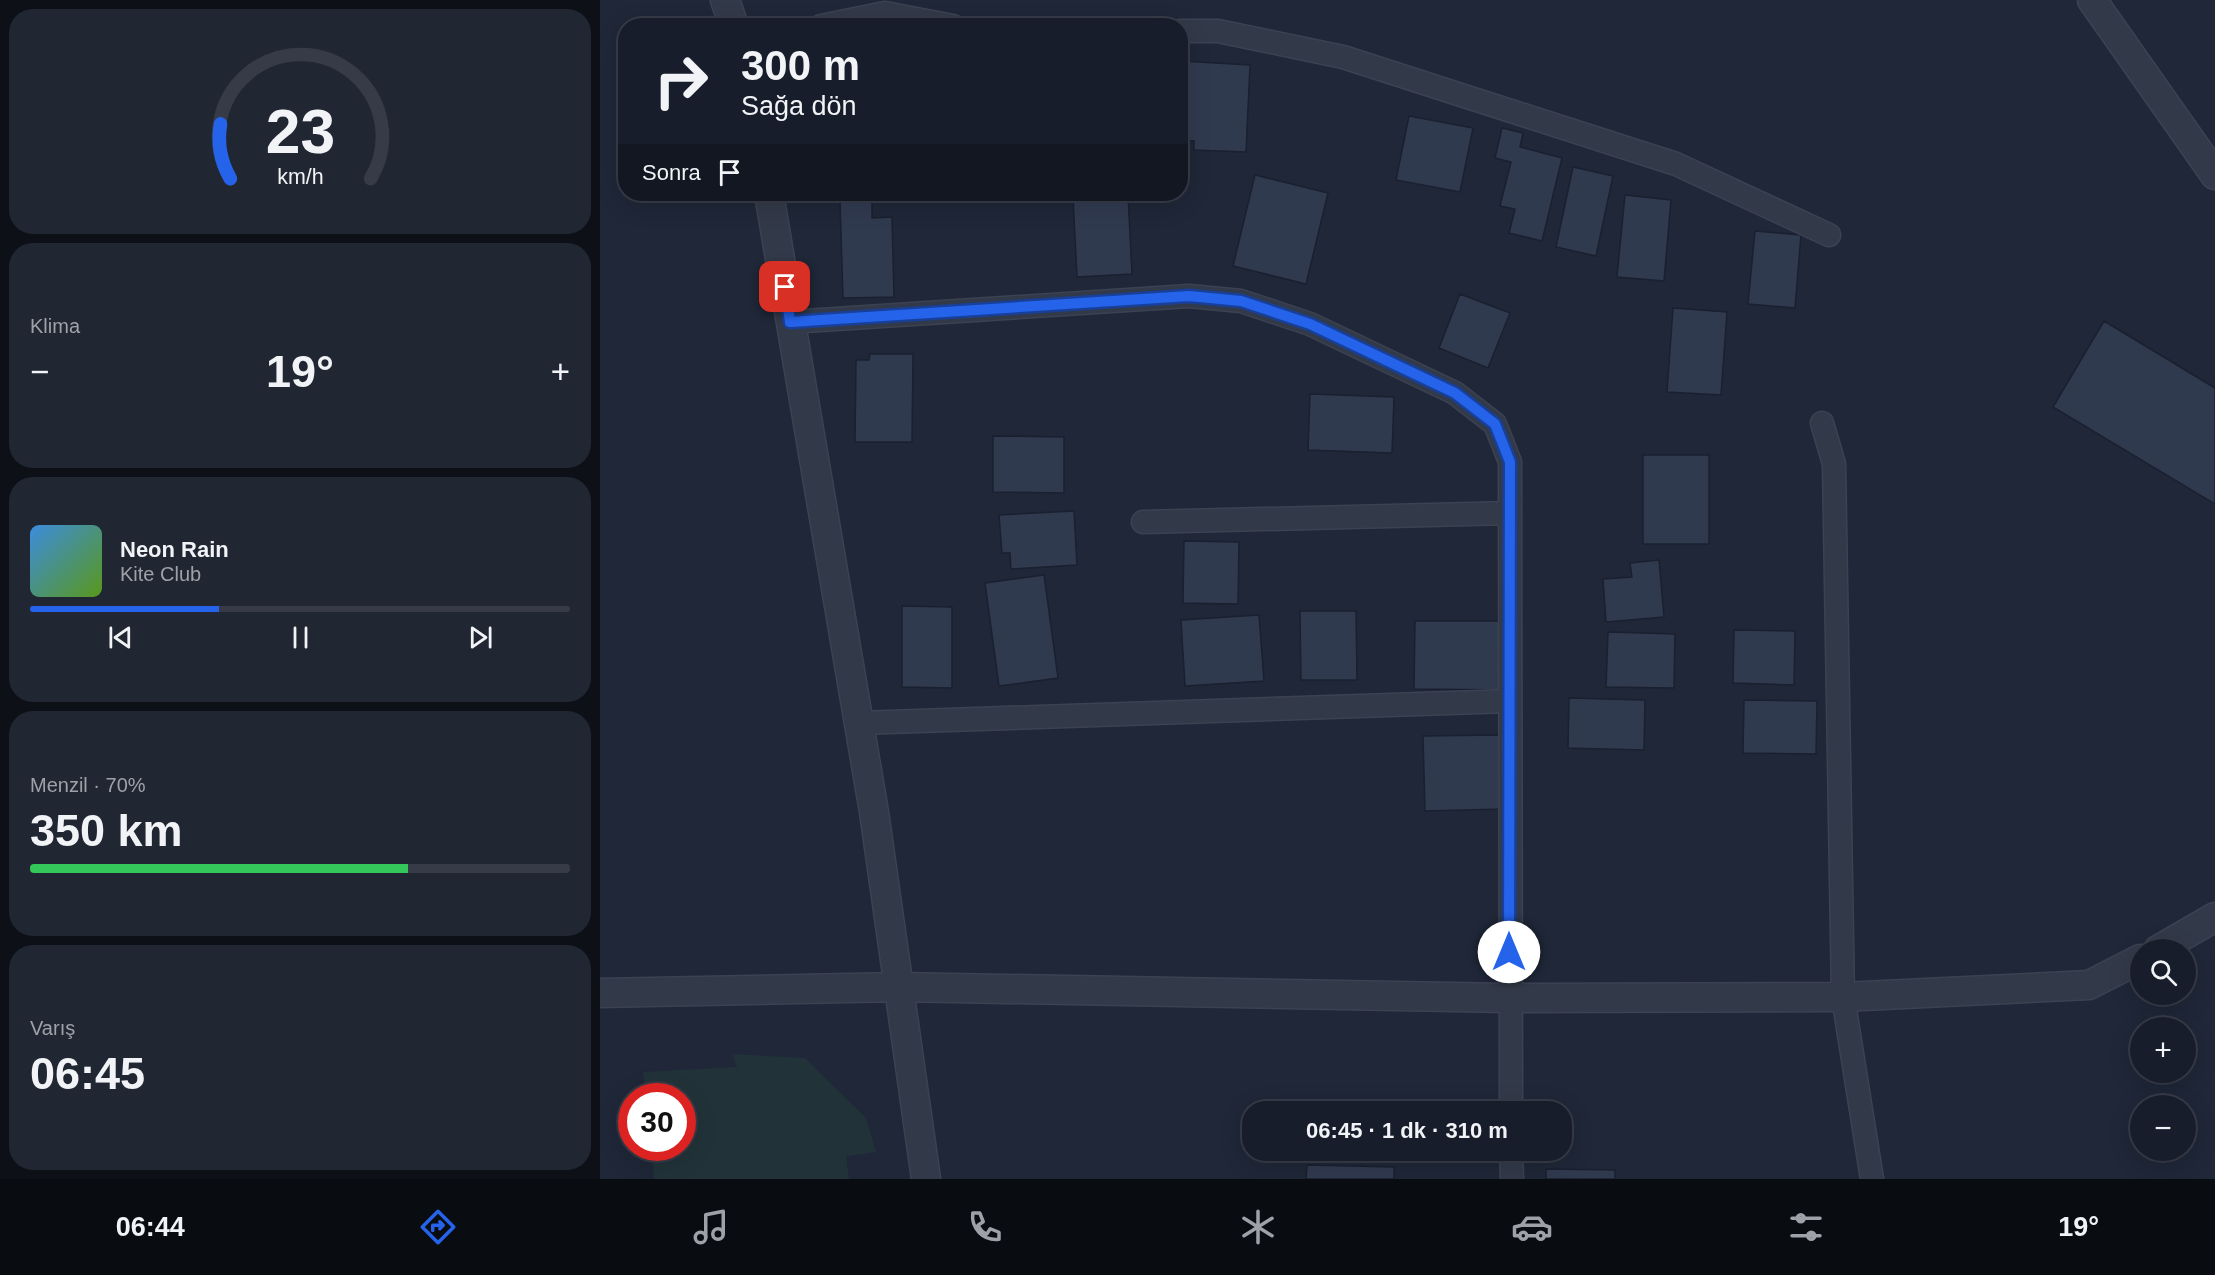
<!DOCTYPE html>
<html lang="tr">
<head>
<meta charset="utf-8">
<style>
  body { margin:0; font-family:Helvetica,sans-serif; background:#202632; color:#f1f3f6; height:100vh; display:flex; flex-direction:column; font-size:22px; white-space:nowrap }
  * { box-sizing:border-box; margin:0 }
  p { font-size:20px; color:#9ea2a8 }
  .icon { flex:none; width:33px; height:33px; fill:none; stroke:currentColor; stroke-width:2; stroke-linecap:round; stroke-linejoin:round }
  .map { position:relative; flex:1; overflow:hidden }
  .details { display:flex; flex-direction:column; gap:9px; padding:9px; background:#0d1017; width:600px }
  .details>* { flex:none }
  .hud { position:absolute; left:18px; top:18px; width:570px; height:183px; border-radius:24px; box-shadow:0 6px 24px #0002,0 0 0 2px #363b47; background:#171d2a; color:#f1f3f6; overflow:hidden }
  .tools { position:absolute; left:1530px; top:939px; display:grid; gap:12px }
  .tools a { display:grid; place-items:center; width:66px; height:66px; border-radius:50%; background:#171d2a; box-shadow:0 6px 24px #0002,0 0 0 2px #363b47; font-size:30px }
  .speed { position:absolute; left:18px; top:1083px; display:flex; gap:12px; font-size:30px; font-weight:700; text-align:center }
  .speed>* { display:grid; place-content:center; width:78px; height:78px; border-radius:50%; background:#171d2a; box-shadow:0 6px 24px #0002,0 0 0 2px #363b47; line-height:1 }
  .speed .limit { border:9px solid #d22; background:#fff; color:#111 }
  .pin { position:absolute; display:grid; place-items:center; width:51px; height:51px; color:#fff; margin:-26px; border-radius:12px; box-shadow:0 3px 9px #0006 }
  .me { position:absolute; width:66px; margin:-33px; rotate:0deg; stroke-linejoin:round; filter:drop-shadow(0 0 4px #0008) }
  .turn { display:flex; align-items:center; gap:21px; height:126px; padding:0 24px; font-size:27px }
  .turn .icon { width:78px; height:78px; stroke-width:2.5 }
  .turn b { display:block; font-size:42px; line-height:51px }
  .then { display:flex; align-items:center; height:57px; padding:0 24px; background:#0003; gap:12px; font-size:22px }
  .big { font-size:45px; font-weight:800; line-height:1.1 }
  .details .widget { flex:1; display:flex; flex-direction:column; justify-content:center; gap:9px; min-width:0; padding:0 21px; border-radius:24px; background:#202632 }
  .details .dial { align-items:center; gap:0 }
  .dial svg { height:156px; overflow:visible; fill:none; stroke:#363b47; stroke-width:7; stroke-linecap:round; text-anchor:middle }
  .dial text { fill:#f1f3f6; stroke:none }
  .song { display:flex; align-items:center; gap:18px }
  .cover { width:72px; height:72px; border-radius:9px; background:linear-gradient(135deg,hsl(210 70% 55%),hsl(90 70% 35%)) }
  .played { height:6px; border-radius:3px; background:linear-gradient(90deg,#2563eb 35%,#363b47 35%) }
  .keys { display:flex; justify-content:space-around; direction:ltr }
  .heat { display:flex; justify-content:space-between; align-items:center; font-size:33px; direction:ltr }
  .charge { height:9px; border-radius:4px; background:linear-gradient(90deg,#34c759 70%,#363b47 0) }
  .trip { position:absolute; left:642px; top:1101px; width:330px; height:60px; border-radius:24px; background:#171d2a; box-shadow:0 6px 24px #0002,0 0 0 2px #363b47; font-weight:800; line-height:60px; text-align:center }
  .tabs { display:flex; height:96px; justify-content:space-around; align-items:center; background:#090c11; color:#9ea2a8 }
  .tabs .icon { width:42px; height:42px }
  .tabs .selected { color:#2563eb }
  .tabs b { font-size:27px; color:#f1f3f6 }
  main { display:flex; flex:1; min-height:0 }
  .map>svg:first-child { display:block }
</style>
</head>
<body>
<main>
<section class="details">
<div class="widget dial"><svg viewBox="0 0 100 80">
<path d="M14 69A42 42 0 1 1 86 69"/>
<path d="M14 69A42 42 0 0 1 9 41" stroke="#2563eb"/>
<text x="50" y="56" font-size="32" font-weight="700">23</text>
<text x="50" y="72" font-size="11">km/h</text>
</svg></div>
<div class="widget"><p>Klima</p>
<div class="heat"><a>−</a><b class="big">19°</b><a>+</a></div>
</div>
<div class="widget">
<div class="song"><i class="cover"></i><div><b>Neon Rain</b><p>Kite Club</p></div></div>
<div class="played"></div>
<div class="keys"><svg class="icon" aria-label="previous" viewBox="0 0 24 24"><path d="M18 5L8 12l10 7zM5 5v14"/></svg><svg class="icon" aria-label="pause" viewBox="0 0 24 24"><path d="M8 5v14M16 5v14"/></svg><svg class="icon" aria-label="next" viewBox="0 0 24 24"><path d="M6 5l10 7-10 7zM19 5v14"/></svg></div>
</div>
<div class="widget"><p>Menzil · 70%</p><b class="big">350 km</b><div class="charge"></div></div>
<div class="widget"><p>Varış</p><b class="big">06:45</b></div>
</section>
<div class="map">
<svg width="1615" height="1179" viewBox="0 0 1615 1179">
  <rect width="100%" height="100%" fill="#1f2738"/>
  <path fill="#213339" d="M132 1054 205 1058 266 1118 276 1152 246 1156 249 1179H54L51 1148H82V1096H46L43 1072 137 1067Z"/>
  <path fill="#303a4f" stroke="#1a202f" stroke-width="1.5" d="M581 61 650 65 646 152 594 150V141L580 140Z
    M809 116 873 128 860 192 796 180Z
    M902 128 923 133 920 147 962 158 942 241 909 233 915 209 900 206 911 162 895 158Z
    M973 167 1013 176 996 256 956 247Z
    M655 175 728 193 706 284 633 266Z
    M528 194 532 274 477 277 473 197Z
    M1025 195 1071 200 1064 281 1017 277Z
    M240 200H272V218L292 217 294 297 243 298Z
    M1155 231 1201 235 1195 308 1148 304Z
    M860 294 910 313 888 368 839 348Z
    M1073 308 1127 312 1121 395 1067 392Z
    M1504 321 1615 388V504L1453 407Z
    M270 354H313L312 442H255L256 360H269Z
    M710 394 794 397 792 453 708 450Z
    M393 436 464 437V493L393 492Z
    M1043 455H1109V544H1043Z
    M474 511 477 565 411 569 410 553H402L399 515Z
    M584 541 639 542 638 604 583 603Z
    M1059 560 1064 617 1006 622 1003 579 1032 577 1030 563Z
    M444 575 458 678 399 686 385 583Z
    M302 606 352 607V688L302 687Z
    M700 611H756L757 680H701Z
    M659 615 664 681 585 686 581 620Z
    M815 621H909V690L814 689Z
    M1134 630 1195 631 1194 685 1133 683Z
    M1008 632 1075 634 1074 688 1006 687Z
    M969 698 1045 700 1044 750 968 748Z
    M1144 700 1217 701 1216 754 1143 753Z
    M901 735 903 809 825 811 823 736Z
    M707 1165 794 1167V1179H706Z
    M946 1169 1015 1170V1179H946Z"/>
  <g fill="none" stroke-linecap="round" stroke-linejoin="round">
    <defs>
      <path id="minor" d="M221 26 285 13 353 26
        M580 31H618L743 57 1076 164 1229 235
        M190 322 589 296 641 301 710 324 855 393 895 424 910 462 911 1112
        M1222 423 1234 464 1243 997 1272 1179
        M543 522 910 513
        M259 723 910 701
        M911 1150 912 1179"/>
      <path id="tertiary" d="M125 0 134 26
        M1492 0 1615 175
        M169 194 274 812 326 1179
        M1558 950 1615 917
        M0 993 299 987 909 998 1243 997 1489 985 1540 959"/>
    </defs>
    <use href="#minor" stroke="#3c4252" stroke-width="25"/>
    <use href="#tertiary" stroke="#3c4252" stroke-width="31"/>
    <use href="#minor" stroke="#323948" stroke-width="22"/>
    <use href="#tertiary" stroke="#323948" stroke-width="28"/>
  </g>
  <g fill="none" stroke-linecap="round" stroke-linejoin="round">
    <defs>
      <path id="route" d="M185 287 190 322 589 296 641 301 710 324 855 393 895 424 910 462 909 952"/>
    </defs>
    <use href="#route" stroke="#184099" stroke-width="15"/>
    <use href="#route" stroke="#2563eb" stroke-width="10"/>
  </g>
</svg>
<div class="tools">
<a><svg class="icon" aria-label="search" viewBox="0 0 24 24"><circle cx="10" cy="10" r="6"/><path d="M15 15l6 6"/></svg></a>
<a>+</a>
<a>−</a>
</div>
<div class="speed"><div class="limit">30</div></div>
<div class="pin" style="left:185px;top:287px;background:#d93025"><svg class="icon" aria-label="arrive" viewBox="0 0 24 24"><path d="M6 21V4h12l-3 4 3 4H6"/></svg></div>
<svg class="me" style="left:909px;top:952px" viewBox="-20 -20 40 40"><circle r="19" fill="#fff"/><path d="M0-13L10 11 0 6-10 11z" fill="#2563eb"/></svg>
<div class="trip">06:45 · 1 dk · 310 m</div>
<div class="hud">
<div class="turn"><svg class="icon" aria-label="right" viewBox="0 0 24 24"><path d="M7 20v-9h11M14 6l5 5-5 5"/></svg><div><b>300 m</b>Sağa dön</div></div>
<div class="then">Sonra<svg class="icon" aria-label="arrive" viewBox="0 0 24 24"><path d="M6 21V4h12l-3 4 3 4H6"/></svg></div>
</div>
</div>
</main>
<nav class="tabs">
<b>06:44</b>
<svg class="icon selected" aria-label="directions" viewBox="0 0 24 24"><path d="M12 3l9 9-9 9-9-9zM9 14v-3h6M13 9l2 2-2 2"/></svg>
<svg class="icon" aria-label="music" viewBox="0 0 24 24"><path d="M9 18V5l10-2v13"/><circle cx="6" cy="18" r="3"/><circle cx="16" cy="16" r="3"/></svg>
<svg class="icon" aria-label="phone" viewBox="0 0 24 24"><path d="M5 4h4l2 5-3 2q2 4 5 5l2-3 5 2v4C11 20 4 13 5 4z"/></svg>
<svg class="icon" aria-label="climate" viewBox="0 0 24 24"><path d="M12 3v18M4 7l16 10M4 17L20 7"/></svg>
<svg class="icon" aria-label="car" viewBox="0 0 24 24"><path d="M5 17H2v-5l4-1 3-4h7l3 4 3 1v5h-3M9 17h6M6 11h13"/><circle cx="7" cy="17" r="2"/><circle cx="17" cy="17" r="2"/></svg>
<svg class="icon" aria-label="filters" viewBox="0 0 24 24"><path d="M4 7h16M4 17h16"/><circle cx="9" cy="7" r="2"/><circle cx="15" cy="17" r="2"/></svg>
<b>19°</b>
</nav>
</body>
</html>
